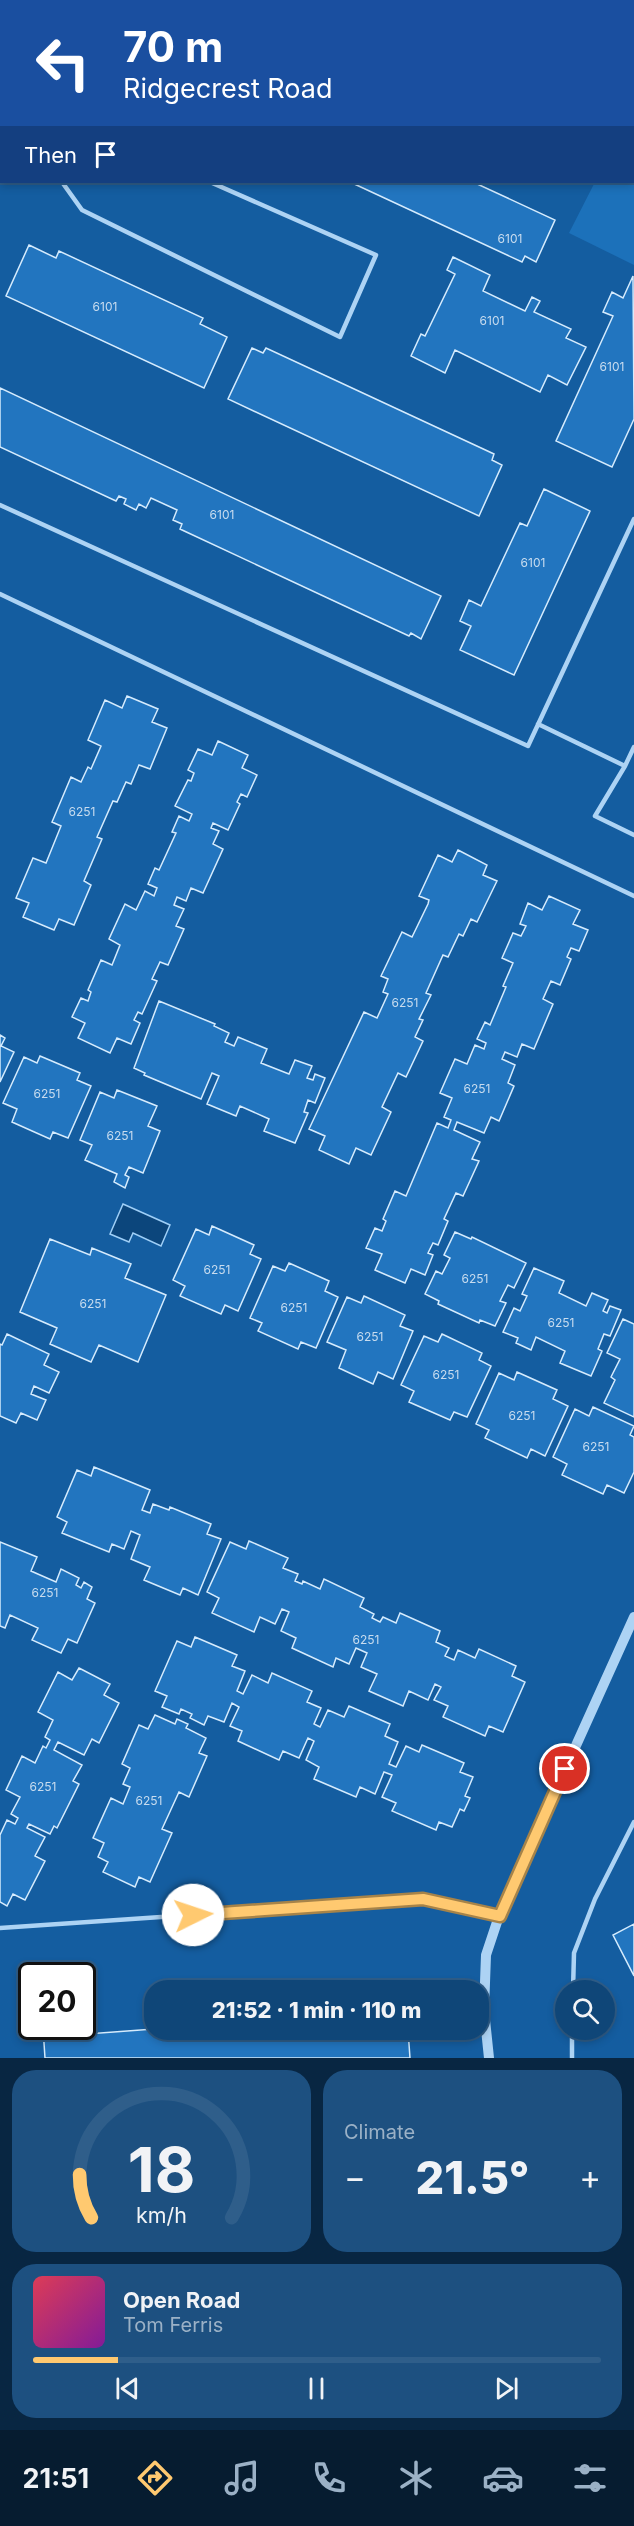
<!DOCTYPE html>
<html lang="en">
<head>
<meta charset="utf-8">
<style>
  body { margin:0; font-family:Inter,sans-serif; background:#1d5080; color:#f1f3f6; height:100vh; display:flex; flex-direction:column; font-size:22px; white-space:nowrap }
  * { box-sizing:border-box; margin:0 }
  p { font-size:20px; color:#9bb1c6 }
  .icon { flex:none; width:33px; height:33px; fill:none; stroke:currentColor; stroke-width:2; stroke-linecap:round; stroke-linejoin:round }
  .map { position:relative; height:2058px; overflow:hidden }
  .side { display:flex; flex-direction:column; gap:12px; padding:12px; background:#082642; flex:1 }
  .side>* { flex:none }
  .guide { position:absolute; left:0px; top:0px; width:634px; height:183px; box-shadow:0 3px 9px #0003,0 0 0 2px #2f5e8a; background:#1a4fa0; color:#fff; overflow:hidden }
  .buttons { position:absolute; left:555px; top:1980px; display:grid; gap:12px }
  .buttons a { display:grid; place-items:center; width:60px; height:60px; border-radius:50%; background:#0f4678; box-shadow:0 3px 9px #0003,0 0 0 2px #2f5e8a; font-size:30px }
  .speed { position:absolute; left:18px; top:1962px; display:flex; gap:12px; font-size:30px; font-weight:700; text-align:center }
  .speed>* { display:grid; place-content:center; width:78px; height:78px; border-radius:50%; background:#0f4678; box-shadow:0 3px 9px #0003,0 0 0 2px #2f5e8a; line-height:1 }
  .speed .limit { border:3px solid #111; border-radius:9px; background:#fff; color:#111 }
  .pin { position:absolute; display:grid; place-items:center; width:51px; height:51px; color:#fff; margin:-26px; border:3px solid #fff; border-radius:50%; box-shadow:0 2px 6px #0007 }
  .me { position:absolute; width:66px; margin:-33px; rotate:86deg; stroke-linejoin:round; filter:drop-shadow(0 0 4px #0008) }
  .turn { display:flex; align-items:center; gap:21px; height:126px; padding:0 24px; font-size:27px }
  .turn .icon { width:78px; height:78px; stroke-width:2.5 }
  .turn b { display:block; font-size:42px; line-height:51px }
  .then { display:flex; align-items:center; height:57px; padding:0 24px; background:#0003; gap:12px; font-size:22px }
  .big { font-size:45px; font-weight:800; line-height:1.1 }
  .side .widget { flex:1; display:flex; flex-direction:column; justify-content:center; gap:9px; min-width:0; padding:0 21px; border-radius:24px; background:#1d5080 }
  .side .dial { align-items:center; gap:0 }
  .dial svg { height:156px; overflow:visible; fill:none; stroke:#2f5e8a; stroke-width:7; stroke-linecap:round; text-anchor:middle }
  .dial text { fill:#f1f3f6; stroke:none }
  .song { display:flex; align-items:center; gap:18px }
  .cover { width:72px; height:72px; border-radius:9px; background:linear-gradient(135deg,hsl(350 70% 55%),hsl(290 70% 35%)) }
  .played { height:6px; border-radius:3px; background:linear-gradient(90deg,#ffc970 15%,#2f5e8a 15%) }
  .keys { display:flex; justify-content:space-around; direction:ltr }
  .heat { display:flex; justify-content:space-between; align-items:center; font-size:33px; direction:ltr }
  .side .tiles { flex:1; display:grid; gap:12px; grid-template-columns:1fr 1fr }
  .widget:last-child { grid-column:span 2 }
  .trip { position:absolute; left:144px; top:1980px; width:345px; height:60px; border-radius:24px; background:#0f4678; box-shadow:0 3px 9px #0003,0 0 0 2px #2f5e8a; font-weight:800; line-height:60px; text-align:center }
  .tab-bar { display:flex; height:96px; justify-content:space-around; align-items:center; background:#061c30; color:#9bb1c6 }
  .tab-bar .icon { width:42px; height:42px }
  .tab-bar .selected { color:#ffc970 }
  .tab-bar b { font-size:27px; color:#f1f3f6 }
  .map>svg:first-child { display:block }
</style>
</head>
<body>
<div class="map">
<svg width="634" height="2058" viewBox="0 0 634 2058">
  <rect width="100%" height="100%" fill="#145da0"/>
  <path fill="#1c71ba" d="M634 103V265L569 233 595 182H633Z"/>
  <path fill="#0c467c" stroke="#9fcff7" stroke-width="1.5" d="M123 1204 170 1225 161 1246 133 1233 129 1242 110 1234Z"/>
  <path fill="#2275bf" stroke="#d5ebfd" stroke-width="1.5" d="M355 0H480L482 2H358Z
    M350 182H473L555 220 536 262 525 256 522 262Z
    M29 245 56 258 59 251 203 318 200 324 227 337 204 388 6 296Z
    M453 257 490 275 483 291 525 311 532 297 540 301 534 312 571 329 566 338 586 347 567 385 548 375 540 392 455 350 445 373 411 356 421 334 425 336 455 274 447 270Z
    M633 276 634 419 612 467 556 441 613 316 603 312 612 292 623 298Z
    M252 348 263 353 266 348 494 454 492 460 502 465 479 516 228 399Z
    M0 388 441 596 421 639 411 633 409 636 180 529 182 524 173 520 177 510 151 498 146 508 139 504 136 510 124 504 126 499 119 496 116 501 0 447Z
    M544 489 590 511 514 675 460 650 471 626 460 621 469 600 481 606 520 523 527 526Z
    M127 696 158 709 152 722 167 728 150 769 139 765 131 784 126 782 117 802 113 801 97 837 102 839 84 881 91 885 74 925 59 919 54 930 23 917 29 903 16 898 33 858 46 863 61 826 52 822 71 777 81 782 88 767 91 769 101 746 88 740 105 700 122 708Z
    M218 741 248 755 242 768 257 775 247 797 241 794 237 802 240 804 228 830 213 823 211 828 219 831 213 844 223 849 203 893 191 888 186 901 177 897 174 905 184 909 176 926 184 929 168 965 160 962 152 979 157 981 142 1014 138 1012 134 1020 140 1023 131 1044 117 1038 110 1053 78 1038 85 1023 72 1017 81 998 88 1001 91 992 88 990 101 960 112 965 120 945 109 939 125 904 136 910 145 891 154 896 157 888 148 884 155 868 159 870 176 833 172 832 179 816 189 821 192 814 175 806 188 780 191 781 194 773 188 770 198 749 212 755Z
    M458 850 487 865 483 875 497 881 477 922 471 919 463 936 459 934 448 957 443 955 426 993 431 995 419 1019 423 1020 415 1037 423 1041 406 1077 398 1073 382 1107 391 1112 371 1155 356 1148 349 1164 319 1150 325 1136 309 1129 364 1012 377 1018 388 994 383 992 388 979 381 976 402 932 412 937 428 904 429 900 419 896 438 855 452 862Z
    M549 896 580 910 573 924 588 930 579 951 571 948 567 957 571 959 560 985 551 981 543 999 553 1004 534 1049 522 1044 517 1057 505 1052 502 1059 515 1065 508 1083 514 1086 499 1121 491 1117 484 1133 457 1122 454 1130 480 1142 472 1159 479 1161 463 1196 456 1193 444 1219 448 1221 438 1245 433 1243 428 1253 433 1255 425 1275 411 1269 405 1283 375 1270 382 1254 366 1248 375 1228 382 1231 386 1221 383 1219 395 1191 406 1196 437 1123 448 1128 451 1120 444 1117 452 1098 440 1093 455 1059 467 1064 475 1045 484 1049 486 1043 477 1039 485 1022 490 1025 506 987 503 986 513 963 502 958 513 933 521 936 526 926 520 924 528 903 542 910Z
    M159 1001 215 1024 214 1026 229 1033 225 1042 234 1046 238 1037 267 1049 261 1063 289 1074 295 1060 312 1066 307 1078 313 1080 315 1074 325 1078 315 1103 308 1100 304 1112 308 1113 295 1143 264 1131 269 1119 240 1106 236 1116 207 1104 219 1076 212 1073 201 1099 144 1075 145 1073 134 1068Z
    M0 1035 5 1038 1 1046 14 1052 0 1082Z
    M40 1056 80 1073 77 1080 91 1086 68 1138 53 1132 50 1139 12 1122 17 1109 3 1103 24 1057 37 1063Z
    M117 1090 157 1106 148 1126 160 1131 143 1173 129 1167 125 1175 129 1177 125 1188 114 1182 117 1174 85 1160 92 1145 80 1140 100 1092 114 1098Z
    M212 1226 254 1245 250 1254 261 1259 238 1311 225 1305 221 1314 180 1296 185 1286 173 1280 196 1229 209 1235Z
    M455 1232 471 1239 472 1237 526 1263 514 1288 508 1285 500 1301 506 1303 495 1326 480 1320 479 1323 438 1304 439 1301 425 1294 436 1271 442 1274 450 1258 444 1255Z
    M50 1239 90 1255 92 1248 131 1264 125 1278 166 1295 138 1362 99 1345 91 1362 50 1344 57 1328 20 1312Z
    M289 1263 329 1281 325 1291 338 1297 316 1348 301 1342 298 1349 258 1331 262 1323 250 1318 273 1266 285 1271Z
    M534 1268 564 1281 559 1293 586 1306 592 1293 608 1300 603 1311 607 1313 610 1306 621 1310 610 1336 604 1334 598 1349 602 1351 591 1376 560 1363 565 1351 536 1337 531 1350 516 1343 518 1338 503 1332 514 1308 520 1311 527 1296 522 1294Z
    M364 1296 405 1315 400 1326 413 1331 393 1379 378 1372 373 1384 339 1368 346 1350 327 1342 347 1297 361 1303Z
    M623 1319 634 1324V1417L604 1403 615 1380 611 1377 620 1359 607 1353Z
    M7 1334 49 1354 44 1365 59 1372 49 1393 34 1386 31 1394 46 1400 37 1420 21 1413 16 1423 0 1416V1344L2 1345Z
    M442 1334 482 1353 479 1360 491 1366 467 1417 454 1412 450 1420 409 1402 414 1391 401 1385 424 1336 438 1342Z
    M517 1372 557 1390 553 1399 568 1406 545 1456 531 1449 527 1458 485 1438 489 1430 476 1424 499 1373 514 1380Z
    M593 1407 634 1426 630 1435 634 1437V1472L624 1493 607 1485 603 1494 562 1475 567 1464 553 1457 575 1409 589 1416Z
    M94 1467 150 1490 142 1510 150 1513 153 1504 169 1510 170 1507 211 1524 207 1534 221 1539 198 1595 183 1588 180 1595 144 1580 150 1567 131 1559 140 1535 131 1531 124 1549 112 1544 109 1552 62 1533 67 1522 57 1517 77 1470 91 1476Z
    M249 1541 288 1558 283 1568 298 1574 295 1581 302 1584 303 1581 320 1589 324 1579 364 1598 360 1607 374 1614 372 1618 380 1622 383 1617 396 1623 400 1613 440 1631 436 1642 449 1648 445 1656 454 1660 458 1650 475 1658 479 1649 516 1666 512 1676 525 1682 503 1732 489 1726 485 1736 443 1717 448 1706 434 1700 441 1687 435 1684 428 1700 409 1691 403 1706 369 1691 377 1674 361 1667 367 1653 356 1648 349 1664 336 1658 333 1667 292 1648 296 1638 281 1631 289 1612 282 1609 275 1624 260 1617 254 1632 212 1613 219 1598 207 1592 230 1542 246 1549Z
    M0 1542 37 1557 31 1571 56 1582 61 1569 79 1578 76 1585 81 1588 84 1582 92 1587 87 1599 95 1603 77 1643 68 1639 61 1653 32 1640 38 1628 10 1615 5 1628 0 1626Z
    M195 1637 237 1655 232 1666 245 1671 237 1691 243 1694 252 1675 268 1683 272 1673 312 1691 307 1702 321 1708 314 1724 320 1727 328 1710 344 1717 349 1706 390 1724 385 1736 398 1742 389 1764 396 1767 406 1746 419 1752 422 1745 464 1763 460 1772 473 1777 465 1796 470 1798 464 1811 460 1809 452 1827 439 1822 436 1830 392 1811 396 1803 382 1797 392 1775 384 1772 375 1794 360 1787 356 1797 314 1779 319 1767 306 1760 314 1741 308 1738 299 1758 283 1751 279 1760 238 1741 242 1731 230 1726 239 1707 232 1703 224 1722 208 1716 204 1725 190 1718 192 1714 181 1709 179 1714 162 1707 167 1696 155 1691 177 1641 191 1647Z
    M79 1668 110 1684 104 1695 119 1703 99 1743 92 1739 84 1755 58 1742 54 1750 82 1765 73 1781 79 1784 57 1828 54 1826 50 1834 29 1824 27 1828 45 1837 35 1856 45 1861 25 1900 13 1894 7 1906 0 1902V1835L7 1820 15 1824 18 1818 11 1814 20 1797 6 1790 22 1756 35 1763 43 1746 46 1748 50 1740 45 1737 53 1720 38 1712 58 1672 72 1680Z
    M155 1715 175 1724 177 1719 188 1724 186 1728 206 1738 199 1753 207 1756 189 1797 179 1792 162 1829 172 1833 150 1882 139 1877 135 1887 103 1872 108 1862 98 1857 104 1843 93 1838 111 1798 123 1804 130 1787 123 1784 130 1768 122 1764 139 1725 148 1729Z
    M634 1924V1976L613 1935Z
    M82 2025H86L87 2034 154 2029 408 2030 410 2058H45L43 2028Z"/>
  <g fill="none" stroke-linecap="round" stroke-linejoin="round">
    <path stroke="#add3f4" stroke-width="4.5" d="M34 0 37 2
      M560 0 563 2
      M633 42 634 43
      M62 182 82 210 340 337 376 255 210 182
      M0 505 528 746 634 519
      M0 594 634 896
      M538 724 625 766 634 747
      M625 766 595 816 634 835
      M0 1928 423 1899 498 1916
      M573 1990 574 1953 595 1899 634 1822
      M572 2058V2030"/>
    <path stroke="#add3f4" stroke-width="10" d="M66 2 67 0
      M0 146 2 143
      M489 2058 484 2010 486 1955 499 1916 634 1617"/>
  </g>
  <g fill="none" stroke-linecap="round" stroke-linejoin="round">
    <defs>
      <path id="route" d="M193 1915 423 1899 500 1916 565 1769"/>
    </defs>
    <use href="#route" stroke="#a68349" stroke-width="15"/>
    <use href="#route" stroke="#ffc970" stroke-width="10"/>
  </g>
  <g text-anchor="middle" stroke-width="6" stroke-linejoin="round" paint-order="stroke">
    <g font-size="12" fill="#c8dcef">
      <text x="510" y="243">6101</text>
      <text x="105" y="311">6101</text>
      <text x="492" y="325">6101</text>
      <text x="612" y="371">6101</text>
      <text x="222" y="519">6101</text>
      <text x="533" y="567">6101</text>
      <text x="82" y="816">6251</text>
      <text x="405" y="1007">6251</text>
      <text x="477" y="1093">6251</text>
      <text x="47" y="1098">6251</text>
      <text x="120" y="1140">6251</text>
      <text x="217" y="1274">6251</text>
      <text x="475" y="1283">6251</text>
      <text x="93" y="1308">6251</text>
      <text x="294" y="1312">6251</text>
      <text x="561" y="1327">6251</text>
      <text x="370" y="1341">6251</text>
      <text x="446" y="1379">6251</text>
      <text x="522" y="1420">6251</text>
      <text x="596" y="1451">6251</text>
      <text x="45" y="1597">6251</text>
      <text x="366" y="1644">6251</text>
      <text x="43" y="1791">6251</text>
      <text x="149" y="1805">6251</text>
    </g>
  </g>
</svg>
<div class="buttons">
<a><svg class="icon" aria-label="search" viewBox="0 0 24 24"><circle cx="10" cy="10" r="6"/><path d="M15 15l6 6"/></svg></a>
</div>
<div class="speed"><div class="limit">20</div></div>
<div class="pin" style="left:565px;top:1769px;background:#d93025"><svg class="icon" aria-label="arrive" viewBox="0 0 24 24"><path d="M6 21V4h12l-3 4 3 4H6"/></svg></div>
<svg class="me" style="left:193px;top:1915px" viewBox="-20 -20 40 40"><circle r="19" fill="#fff"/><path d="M0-13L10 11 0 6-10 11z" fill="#ffc970"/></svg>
<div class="trip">21:52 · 1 min · 110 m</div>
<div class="guide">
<div class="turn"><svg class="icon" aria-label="left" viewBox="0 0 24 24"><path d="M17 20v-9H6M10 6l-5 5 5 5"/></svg><div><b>70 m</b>Ridgecrest Road</div></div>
<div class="then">Then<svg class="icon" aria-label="arrive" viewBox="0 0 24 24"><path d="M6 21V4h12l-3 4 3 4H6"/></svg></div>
</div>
</div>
<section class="side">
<div class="tiles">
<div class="widget dial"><svg viewBox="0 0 100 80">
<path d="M14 69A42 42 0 1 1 86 69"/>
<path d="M14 69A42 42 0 0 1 8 47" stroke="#ffc970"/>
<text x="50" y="56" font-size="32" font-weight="700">18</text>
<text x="50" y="72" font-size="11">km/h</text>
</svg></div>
<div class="widget"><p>Climate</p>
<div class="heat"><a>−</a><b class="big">21.5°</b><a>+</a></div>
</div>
<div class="widget">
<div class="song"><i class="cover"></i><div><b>Open Road</b><p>Tom Ferris</p></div></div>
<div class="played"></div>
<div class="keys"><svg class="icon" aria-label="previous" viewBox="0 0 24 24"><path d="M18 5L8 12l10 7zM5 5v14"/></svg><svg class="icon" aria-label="pause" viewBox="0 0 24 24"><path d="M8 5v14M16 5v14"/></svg><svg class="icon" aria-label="next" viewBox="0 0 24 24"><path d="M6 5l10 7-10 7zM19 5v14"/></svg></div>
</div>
</div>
</section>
<nav class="tab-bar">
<b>21:51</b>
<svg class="icon selected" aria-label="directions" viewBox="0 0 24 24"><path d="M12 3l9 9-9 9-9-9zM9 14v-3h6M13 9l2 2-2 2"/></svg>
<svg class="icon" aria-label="music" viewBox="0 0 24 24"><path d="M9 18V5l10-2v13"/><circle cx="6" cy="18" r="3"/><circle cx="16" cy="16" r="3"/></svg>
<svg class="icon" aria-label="phone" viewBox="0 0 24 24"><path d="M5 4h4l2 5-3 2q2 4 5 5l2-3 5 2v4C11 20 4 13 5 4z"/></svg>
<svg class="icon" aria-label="climate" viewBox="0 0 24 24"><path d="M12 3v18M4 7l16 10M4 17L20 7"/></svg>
<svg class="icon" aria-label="car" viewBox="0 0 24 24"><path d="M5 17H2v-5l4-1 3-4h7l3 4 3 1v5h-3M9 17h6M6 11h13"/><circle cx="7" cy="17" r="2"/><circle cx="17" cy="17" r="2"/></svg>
<svg class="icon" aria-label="filters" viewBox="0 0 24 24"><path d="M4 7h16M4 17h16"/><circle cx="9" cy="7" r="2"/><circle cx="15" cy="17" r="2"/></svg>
</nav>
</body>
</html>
